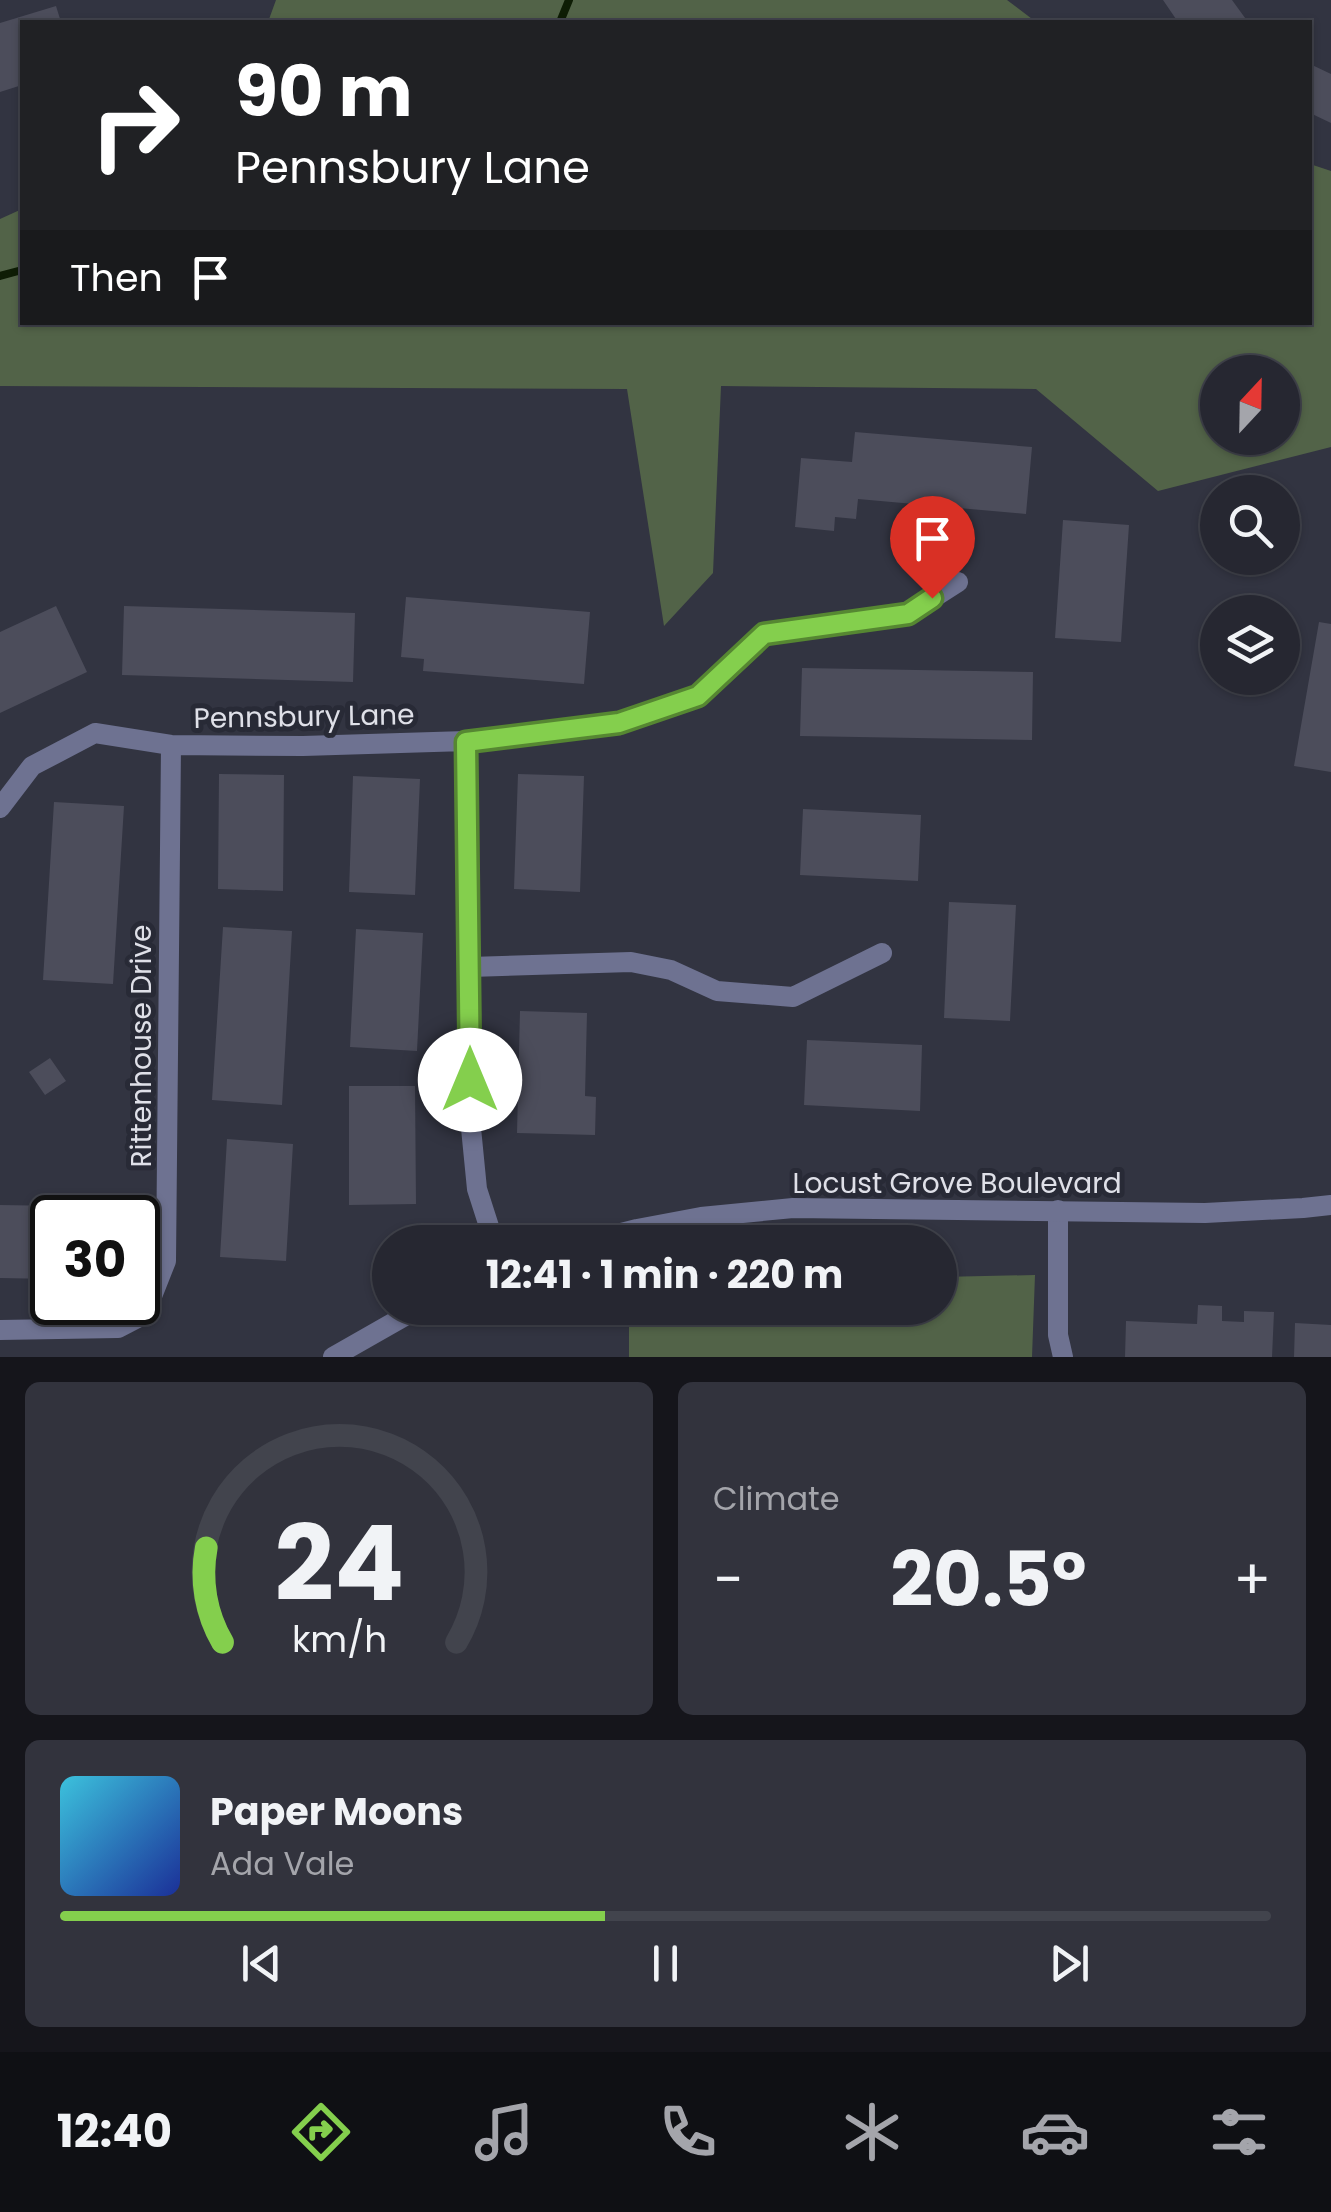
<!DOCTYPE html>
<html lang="en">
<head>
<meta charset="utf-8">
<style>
  body { margin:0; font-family:Poppins,sans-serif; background:#32333d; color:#f1f3f6; height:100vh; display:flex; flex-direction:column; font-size:38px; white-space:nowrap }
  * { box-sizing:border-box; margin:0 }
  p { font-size:32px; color:#a4a5ab }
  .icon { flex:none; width:55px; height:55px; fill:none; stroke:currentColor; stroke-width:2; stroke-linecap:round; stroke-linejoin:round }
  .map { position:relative; height:1357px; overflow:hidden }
  .drawer { display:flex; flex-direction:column; gap:25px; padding:25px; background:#15151b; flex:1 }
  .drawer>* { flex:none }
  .top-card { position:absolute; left:20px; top:20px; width:1292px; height:305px; border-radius:0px; box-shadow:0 2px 8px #0004,0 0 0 2px #42444d; background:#202124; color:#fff; overflow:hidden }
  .needle { width:65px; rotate:22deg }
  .fabs { position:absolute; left:1200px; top:355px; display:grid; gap:20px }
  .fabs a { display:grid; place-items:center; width:100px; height:100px; border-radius:50%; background:#262731; box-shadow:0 2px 8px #0004,0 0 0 2px #42444d; font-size:50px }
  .speed { position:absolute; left:30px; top:1195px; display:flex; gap:20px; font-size:50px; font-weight:700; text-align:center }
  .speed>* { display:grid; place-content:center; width:130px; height:130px; border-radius:50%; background:#262731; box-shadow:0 2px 8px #0004,0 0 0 2px #42444d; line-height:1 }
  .speed .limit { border:5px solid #111; border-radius:15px; background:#fff; color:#111 }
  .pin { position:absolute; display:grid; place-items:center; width:85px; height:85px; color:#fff; margin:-102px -42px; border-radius:50% 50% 50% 0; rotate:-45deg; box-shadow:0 0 10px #0007 }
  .pin .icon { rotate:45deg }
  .me { position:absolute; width:110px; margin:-55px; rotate:0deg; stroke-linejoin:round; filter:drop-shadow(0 0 8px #0008) }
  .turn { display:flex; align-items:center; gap:35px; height:210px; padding:0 50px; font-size:45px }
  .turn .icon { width:130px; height:130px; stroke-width:2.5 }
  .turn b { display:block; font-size:70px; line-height:85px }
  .then { display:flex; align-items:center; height:95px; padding:0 50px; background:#0003; gap:20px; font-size:38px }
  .big { font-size:75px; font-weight:700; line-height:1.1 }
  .drawer .widget { flex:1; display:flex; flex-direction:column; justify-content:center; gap:15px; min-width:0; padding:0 35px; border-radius:15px; background:#32333d }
  .drawer .dial { align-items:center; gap:0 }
  .dial svg { height:260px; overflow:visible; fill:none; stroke:#42444d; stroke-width:7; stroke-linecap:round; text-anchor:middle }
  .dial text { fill:#f1f3f6; stroke:none }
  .song { display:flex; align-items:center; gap:30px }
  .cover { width:120px; height:120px; border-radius:15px; background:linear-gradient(135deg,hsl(190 70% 55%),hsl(230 70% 35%)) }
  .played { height:10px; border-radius:5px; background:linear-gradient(90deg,#84cf4d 45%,#42444d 45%) }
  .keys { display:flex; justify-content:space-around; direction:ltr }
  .heat { display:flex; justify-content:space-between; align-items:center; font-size:55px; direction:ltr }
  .drawer .tiles { flex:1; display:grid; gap:25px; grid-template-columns:1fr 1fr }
  .widget:last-child { grid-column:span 2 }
  .trip { position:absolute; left:372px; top:1225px; width:585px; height:100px; border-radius:50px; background:#262731; box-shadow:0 2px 8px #0004,0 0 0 2px #42444d; font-weight:700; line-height:100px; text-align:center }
  .tab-bar { display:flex; height:160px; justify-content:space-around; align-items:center; background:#0f1014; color:#a4a5ab }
  .tab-bar .icon { width:70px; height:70px }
  .tab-bar .active { color:#84cf4d }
  .tab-bar b { font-size:45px; color:#f1f3f6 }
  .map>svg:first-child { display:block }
</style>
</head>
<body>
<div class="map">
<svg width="1331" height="1357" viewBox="0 0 1331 1357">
  <rect width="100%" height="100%" fill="#323441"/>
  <path fill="#526348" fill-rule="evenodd" d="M276 0H1007L1036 22H268Z
    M1310 164 1331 171V447L1158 491 1036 389 721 386 713 573 664 626 627 389 0 386V219L22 209V322H1310ZM1218 372H1282V438H1218Z
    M1035 1275 1032 1357H629V1308H940V1277Z"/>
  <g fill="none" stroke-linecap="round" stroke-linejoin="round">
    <path stroke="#0e1d05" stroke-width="8" d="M560 22 569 0
      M0 276 22 270"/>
  </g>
  <path fill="#4c4d5b" d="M1163 0H1232L1248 22H1178Z
    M56 6 61 22H22V85L0 92V23Z
    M1310 64 1331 74V123L1310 113Z
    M855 432 1032 447 1026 514 858 499 856 519 835 517 834 531 795 527 801 458 852 462Z
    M1063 520 1129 525 1121 642 1055 638Z
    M406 597 590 612 584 684 423 671 424 659 401 657Z
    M56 606 87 672 0 713V632Z
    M124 606 355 613 353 682 122 675Z
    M1319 622 1331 624V772L1294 766Z
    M802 668 1033 672 1032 740 800 736Z
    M219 774 284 775 283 891 218 889Z
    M518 774 584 776 580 892 514 889Z
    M353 776 420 779 415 895 349 892Z
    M54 802 124 806 113 984 43 980Z
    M803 809 921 815 918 881 800 875Z
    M949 902 1016 905 1010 1021 944 1018Z
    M223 927 292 931 282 1105 212 1100Z
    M356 929 423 933 417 1051 350 1047Z
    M520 1011 587 1013 585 1096 596 1097 595 1135 517 1133Z
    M807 1040 922 1045 920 1111 804 1105Z
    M50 1058 66 1081 45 1095 29 1072Z
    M349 1086H415L416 1204 349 1205Z
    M227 1139 293 1144 286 1261 220 1257Z
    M0 1205 122 1207V1218H52V1279L0 1278Z
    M1198 1305 1222 1306V1321L1244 1322V1311L1274 1312 1272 1357H1125L1126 1321 1197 1324Z
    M1295 1323 1331 1325V1357H1294Z"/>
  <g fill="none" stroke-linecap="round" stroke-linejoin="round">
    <path stroke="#6e7291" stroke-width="20" d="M466 741 470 1118 477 1189 494 1242
      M0 808 32 766 95 733 171 745 303 746 466 741 619 723 698 696 764 633 908 614 958 582
      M470 967 631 962 671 970 717 991 793 997 882 953
      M1058 1210V1335L1063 1357
      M0 1330 118 1328 145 1314 166 1261 171 745"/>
    <path stroke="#6e7291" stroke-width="20" d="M586 1242 637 1229 701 1217 793 1208 1205 1213 1303 1208 1331 1205
      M333 1357 419 1308"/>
  </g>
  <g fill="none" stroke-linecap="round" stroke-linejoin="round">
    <defs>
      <path id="route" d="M470 1080 466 742 619 723 698 696 764 634 908 614 932 598"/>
    </defs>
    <use href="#route" stroke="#568732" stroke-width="25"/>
    <use href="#route" stroke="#84cf4d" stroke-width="18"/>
  </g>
  <g text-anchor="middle" stroke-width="10" stroke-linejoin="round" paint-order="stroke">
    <g font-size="28" fill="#dfe0e8" stroke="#282a36">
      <text transform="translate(304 716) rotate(-1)" y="10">Pennsbury Lane</text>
      <text transform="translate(141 1046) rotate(-90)" y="10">Rittenhouse Drive</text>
      <text x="957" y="1193">Locust Grove Boulevard</text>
    </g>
  </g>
</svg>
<div class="fabs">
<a><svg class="needle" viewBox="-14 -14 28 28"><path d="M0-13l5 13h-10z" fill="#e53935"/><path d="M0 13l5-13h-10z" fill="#a4a5ab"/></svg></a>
<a><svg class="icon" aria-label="search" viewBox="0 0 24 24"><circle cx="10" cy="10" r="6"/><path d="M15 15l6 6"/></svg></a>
<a><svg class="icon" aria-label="layers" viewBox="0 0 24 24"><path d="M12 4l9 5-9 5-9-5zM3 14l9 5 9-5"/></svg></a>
</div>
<div class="speed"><div class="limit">30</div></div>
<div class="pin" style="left:932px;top:598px;background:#d93025"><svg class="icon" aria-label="arrive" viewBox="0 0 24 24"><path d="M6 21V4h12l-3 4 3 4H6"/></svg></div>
<svg class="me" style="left:470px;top:1080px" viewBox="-20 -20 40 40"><circle r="19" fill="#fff"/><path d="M0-13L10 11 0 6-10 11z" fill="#84cf4d"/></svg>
<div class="trip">12:41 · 1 min · 220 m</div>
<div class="top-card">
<div class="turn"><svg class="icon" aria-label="right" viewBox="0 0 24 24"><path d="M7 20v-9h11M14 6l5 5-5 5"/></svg><div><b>90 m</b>Pennsbury Lane</div></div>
<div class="then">Then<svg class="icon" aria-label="arrive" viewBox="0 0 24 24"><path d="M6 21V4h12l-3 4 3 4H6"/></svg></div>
</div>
</div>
<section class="drawer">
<div class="tiles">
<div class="widget dial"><svg viewBox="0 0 100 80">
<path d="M14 69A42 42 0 1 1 86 69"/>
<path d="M14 69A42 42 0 0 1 9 40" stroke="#84cf4d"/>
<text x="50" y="56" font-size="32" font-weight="700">24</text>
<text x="50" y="72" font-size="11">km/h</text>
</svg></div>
<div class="widget"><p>Climate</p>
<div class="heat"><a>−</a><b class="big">20.5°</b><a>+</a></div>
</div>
<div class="widget">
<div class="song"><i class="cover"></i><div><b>Paper Moons</b><p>Ada Vale</p></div></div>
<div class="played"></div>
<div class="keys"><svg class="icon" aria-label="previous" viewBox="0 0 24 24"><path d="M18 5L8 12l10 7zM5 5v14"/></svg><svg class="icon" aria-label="pause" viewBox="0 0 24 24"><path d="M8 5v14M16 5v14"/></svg><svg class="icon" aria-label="next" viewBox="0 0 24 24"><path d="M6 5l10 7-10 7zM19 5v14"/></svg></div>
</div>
</div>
</section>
<nav class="tab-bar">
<b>12:40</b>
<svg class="icon active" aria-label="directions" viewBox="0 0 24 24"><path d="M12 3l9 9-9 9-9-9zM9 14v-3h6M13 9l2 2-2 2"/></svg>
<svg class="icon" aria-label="music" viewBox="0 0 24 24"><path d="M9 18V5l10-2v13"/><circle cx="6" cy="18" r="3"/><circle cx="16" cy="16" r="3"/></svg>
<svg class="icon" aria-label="phone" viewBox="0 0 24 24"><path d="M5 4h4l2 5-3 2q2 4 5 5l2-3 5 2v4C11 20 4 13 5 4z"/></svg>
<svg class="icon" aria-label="climate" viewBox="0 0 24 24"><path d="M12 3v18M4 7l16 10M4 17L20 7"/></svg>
<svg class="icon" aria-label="car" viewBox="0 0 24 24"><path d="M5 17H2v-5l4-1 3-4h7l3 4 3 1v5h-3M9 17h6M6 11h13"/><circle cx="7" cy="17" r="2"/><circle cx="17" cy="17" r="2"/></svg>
<svg class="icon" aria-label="filters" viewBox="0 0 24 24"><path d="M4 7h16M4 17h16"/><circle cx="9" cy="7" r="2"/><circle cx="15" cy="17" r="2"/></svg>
</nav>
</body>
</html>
